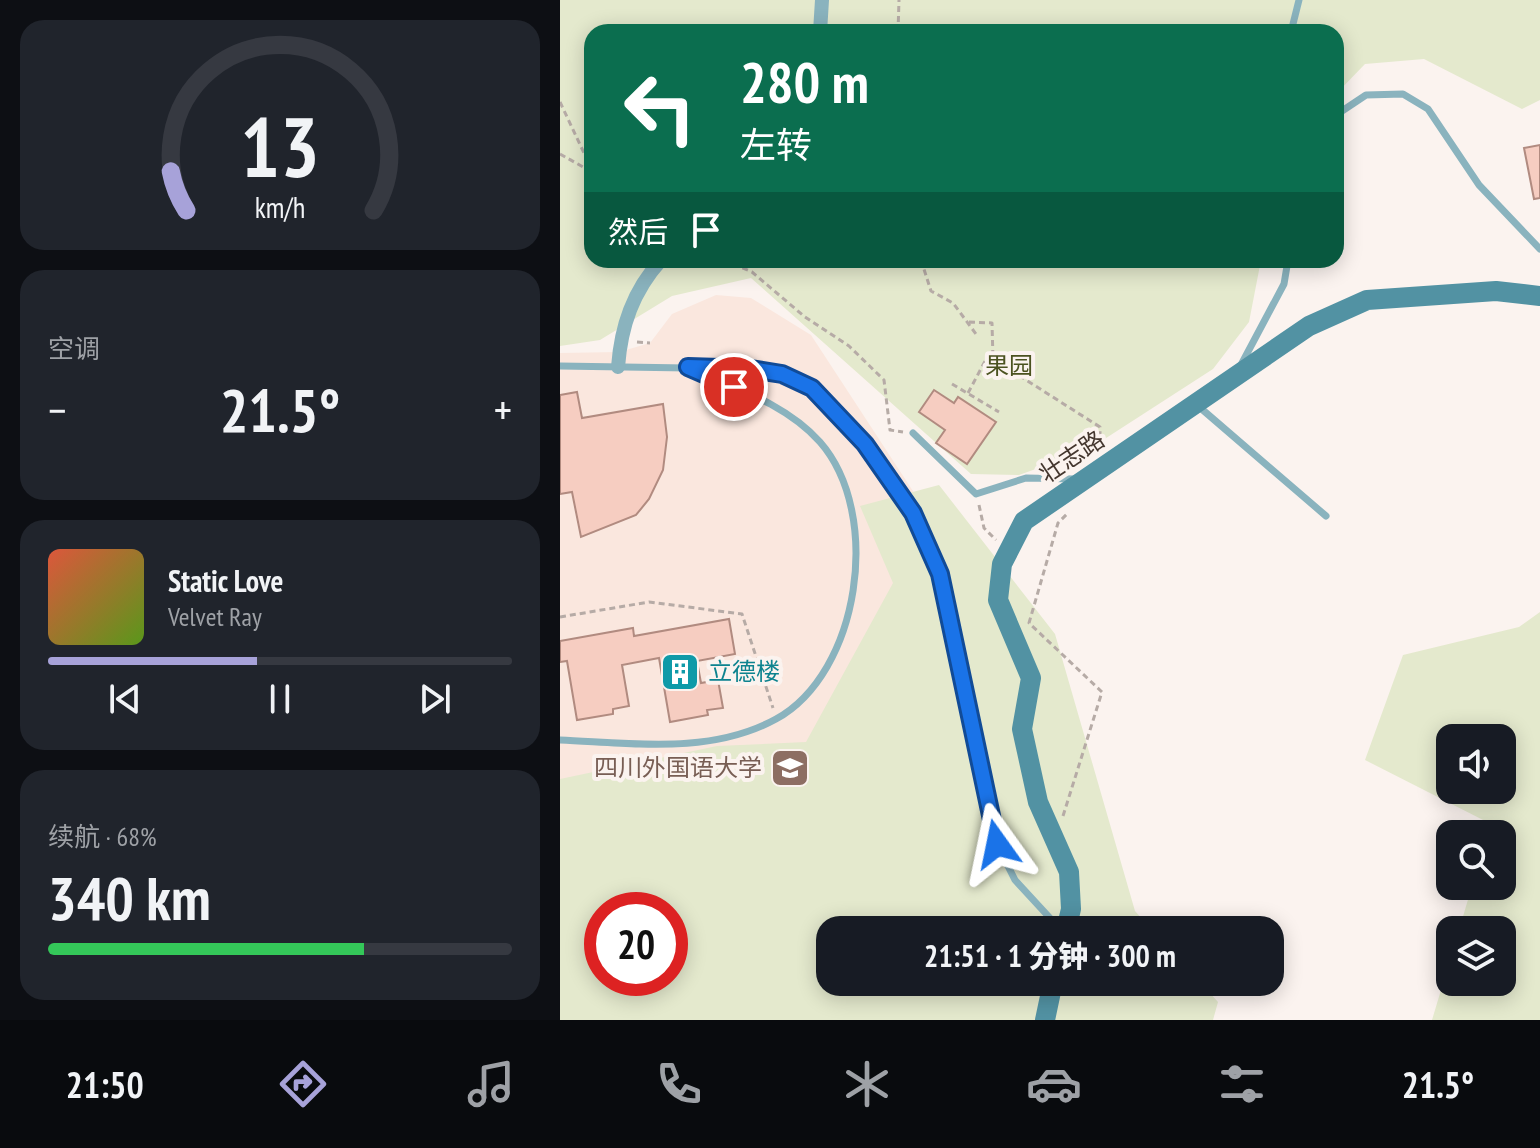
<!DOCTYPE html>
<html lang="zh">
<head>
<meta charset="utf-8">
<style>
  body { margin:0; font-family:"PT Sans Narrow","Noto Sans SC",sans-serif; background:#20242c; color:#f1f3f6; height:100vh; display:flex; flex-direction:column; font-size:30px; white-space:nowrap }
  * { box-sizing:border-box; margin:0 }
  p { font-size:26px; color:#9ea1a6 }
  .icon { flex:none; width:44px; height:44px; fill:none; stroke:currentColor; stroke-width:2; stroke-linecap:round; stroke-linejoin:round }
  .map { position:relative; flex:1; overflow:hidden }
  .sheet { display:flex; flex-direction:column; gap:20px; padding:20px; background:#0d0f14; width:560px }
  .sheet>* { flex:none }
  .hud { position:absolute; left:24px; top:24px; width:760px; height:244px; border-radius:24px; box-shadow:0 4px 20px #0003; background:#0b6e4f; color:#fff; overflow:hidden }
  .controls { position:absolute; left:876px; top:724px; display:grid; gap:16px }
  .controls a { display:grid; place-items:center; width:80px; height:80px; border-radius:16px; background:#171b24; box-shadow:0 4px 20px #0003; font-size:40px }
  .speed { position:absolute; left:24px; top:892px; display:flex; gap:16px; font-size:40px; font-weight:700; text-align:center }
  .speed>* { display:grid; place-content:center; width:104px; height:104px; border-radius:50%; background:#171b24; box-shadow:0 4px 20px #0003; line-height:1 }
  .speed .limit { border:12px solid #d22; background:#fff; color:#111 }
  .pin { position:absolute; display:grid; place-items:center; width:68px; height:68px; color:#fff; margin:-34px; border:4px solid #fff; border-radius:50%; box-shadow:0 2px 8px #0007 }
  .me { position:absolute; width:88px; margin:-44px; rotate:348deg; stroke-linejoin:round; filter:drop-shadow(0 0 6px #0008) }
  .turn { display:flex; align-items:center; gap:28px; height:168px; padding:0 24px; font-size:36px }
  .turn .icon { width:104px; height:104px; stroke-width:2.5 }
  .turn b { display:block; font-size:56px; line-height:68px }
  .then { display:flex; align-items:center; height:76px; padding:0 24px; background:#0003; gap:16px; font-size:30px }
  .big { font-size:60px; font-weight:800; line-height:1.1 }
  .sheet .card { flex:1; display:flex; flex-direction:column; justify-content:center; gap:12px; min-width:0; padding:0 28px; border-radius:24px; background:#20242c }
  .sheet .dial { align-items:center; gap:0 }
  .dial svg { height:208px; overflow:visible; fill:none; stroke:#363941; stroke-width:7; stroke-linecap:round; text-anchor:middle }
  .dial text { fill:#f1f3f6; stroke:none }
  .song { display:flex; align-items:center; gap:24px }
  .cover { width:96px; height:96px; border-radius:12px; background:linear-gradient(135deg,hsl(10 70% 55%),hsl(90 70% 35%)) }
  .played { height:8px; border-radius:4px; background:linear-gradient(90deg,#a7a2d9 45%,#363941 45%) }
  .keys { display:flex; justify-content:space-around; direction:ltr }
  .heat { display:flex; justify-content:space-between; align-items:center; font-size:44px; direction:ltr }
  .charge { height:12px; border-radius:6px; background:linear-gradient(90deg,#34c759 68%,#363941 0) }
  .trip { position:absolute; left:256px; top:916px; width:468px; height:80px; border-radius:24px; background:#171b24; box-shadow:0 4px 20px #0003; font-weight:800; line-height:80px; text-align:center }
  .menu { display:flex; height:128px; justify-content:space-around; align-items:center; background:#090b0e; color:#9ea1a6 }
  .menu .icon { width:56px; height:56px }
  .menu .current { color:#a7a2d9 }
  .menu b { font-size:36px; color:#f1f3f6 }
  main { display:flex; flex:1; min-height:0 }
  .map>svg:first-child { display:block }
</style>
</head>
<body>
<main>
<section class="sheet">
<div class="card dial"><svg viewBox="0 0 100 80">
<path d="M14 69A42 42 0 1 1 86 69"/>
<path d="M14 69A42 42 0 0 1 8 54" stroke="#a7a2d9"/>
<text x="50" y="56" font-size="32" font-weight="700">13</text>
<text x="50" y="72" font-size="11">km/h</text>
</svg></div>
<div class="card"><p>空调</p>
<div class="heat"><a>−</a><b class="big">21.5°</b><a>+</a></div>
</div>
<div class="card">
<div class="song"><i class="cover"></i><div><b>Static Love</b><p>Velvet Ray</p></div></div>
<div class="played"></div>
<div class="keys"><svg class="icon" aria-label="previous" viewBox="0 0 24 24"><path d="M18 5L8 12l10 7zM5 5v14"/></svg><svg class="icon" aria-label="pause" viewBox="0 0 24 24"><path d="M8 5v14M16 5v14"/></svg><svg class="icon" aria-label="next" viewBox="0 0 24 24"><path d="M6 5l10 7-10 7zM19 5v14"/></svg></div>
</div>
<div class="card"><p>续航 · 68%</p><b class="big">340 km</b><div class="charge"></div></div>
</section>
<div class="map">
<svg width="980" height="1020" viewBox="0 0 980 1020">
  <rect width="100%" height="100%" fill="#fbf3ef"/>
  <path fill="#fae7de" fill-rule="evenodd" d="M156 295 191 298 251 335 366 511 270 930V982L0 1020V353L59 352 90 343 112 314ZM42 910H110V978H42Z"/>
  <path fill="#e4e9cd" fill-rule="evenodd" d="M0 0H980V100L962 109 864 59 805 64 776 94V32H32V260H701L689 322 653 369 526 451 459 475 411 474 191 278 112 296 40 340 0 346Z
    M379 485 495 634 575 911 592 930H270V982H640L658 1002 653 1020H0V779L157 746 246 742 333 583 300 506ZM42 910H110V978H42Z
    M980 612V1020H872L890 960V982H942V930H899L912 886H942V834H927L929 823 805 760 843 655 959 627ZM942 738V790H890V738Z"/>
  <path fill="#f6cdc1" stroke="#b18b80" stroke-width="2" d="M980 145V198L974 199 964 148Z
    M374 390 394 403 398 397 436 422 407 464 376 443 385 430 359 412Z
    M17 392 22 418 103 404 107 437 103 470 89 499 76 515 21 537 12 492 0 494V395Z
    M169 619 175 654 137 661 141 683 158 680 163 708 147 710 148 715 110 722 99 658 62 665 69 706 53 709V714L17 720 7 661 0 662V641L73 628 74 636Z"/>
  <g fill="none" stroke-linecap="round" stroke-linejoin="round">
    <path stroke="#b6aba6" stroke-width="3" stroke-dasharray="6 4" stroke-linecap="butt" d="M338 32 339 0
      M0 102 32 170
      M0 154 32 172
      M164 260 192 272 245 317 289 346 324 380 330 430 343 432
      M361 260 371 291 393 303 416 334
      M409 322 432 323 433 359 540 427V450
      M77 342 90 343
      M392 384 439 412
      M408 393 431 350
      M419 505 424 528 436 540
      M0 617 89 602 182 614 213 708
      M503 816 542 692 469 623 498 523 508 513"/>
    <path stroke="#8ab3be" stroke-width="7" d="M731 32 739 0
      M776 115 806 95 843 94 868 109 919 185 980 249
      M682 363 724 284 728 260
      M0 366 191 369 222 374 252 388 305 444 353 513 380 574 437 844 455 880 501 930
      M637 405 766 516
      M353 433 416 494 466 478 516 479
      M0 740C71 743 151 755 216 719 300 673 323 514 260 442 227 405 178 389 134 370"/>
    <path stroke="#8ab3be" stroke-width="14" d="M260 32 262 0
      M58 367C61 326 73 291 101 260"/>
    <path stroke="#5292a3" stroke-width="20" d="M506 930 511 909 509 872 478 802 462 729 471 678 438 600 442 564 464 521 749 326 807 300 936 291 980 296
      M485 1020 493 982"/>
  </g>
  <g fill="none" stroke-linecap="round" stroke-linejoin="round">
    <defs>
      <path id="route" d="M174 387 128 367 191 369 222 374 252 388 305 444 353 513 380 574 437 844"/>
    </defs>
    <use href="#route" stroke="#114b97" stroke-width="20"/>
    <use href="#route" stroke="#1a73e8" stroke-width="14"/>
  </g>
  <defs>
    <symbol id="building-square" viewBox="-11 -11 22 22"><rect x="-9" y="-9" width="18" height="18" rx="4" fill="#0f9aa8" stroke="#fbf3ef"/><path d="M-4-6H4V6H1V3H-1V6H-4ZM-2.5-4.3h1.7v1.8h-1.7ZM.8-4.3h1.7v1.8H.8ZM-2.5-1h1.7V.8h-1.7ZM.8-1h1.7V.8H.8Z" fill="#fff"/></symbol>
    <symbol id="university-square" viewBox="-11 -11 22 22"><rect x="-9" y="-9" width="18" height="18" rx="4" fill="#8d6e63" stroke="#fbf3ef"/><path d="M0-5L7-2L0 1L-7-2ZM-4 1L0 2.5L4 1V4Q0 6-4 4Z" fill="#fff"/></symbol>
  </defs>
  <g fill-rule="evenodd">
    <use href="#building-square" x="98" y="650" width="44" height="44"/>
    <use href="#university-square" x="208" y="746" width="44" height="44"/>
  </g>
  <g text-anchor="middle" stroke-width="8" stroke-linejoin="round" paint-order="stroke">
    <g font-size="24" fill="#4b5220" stroke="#fbf3ef">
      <text x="449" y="374">果园</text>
    </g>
    <g font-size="24" fill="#44362e" stroke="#fbf3ef">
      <text transform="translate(512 457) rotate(-34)" y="8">壮志路</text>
    </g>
    <g font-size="24" fill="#0d838f" stroke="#fbf3ef" text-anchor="start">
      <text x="148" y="680">立德楼</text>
    </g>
    <g font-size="24" fill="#785e54" stroke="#fbf3ef" text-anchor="end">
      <text x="202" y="776">四川外国语大学</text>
    </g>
  </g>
</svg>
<div class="controls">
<a><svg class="icon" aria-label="sound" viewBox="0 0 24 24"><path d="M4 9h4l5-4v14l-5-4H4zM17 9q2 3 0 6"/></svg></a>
<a><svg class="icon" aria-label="search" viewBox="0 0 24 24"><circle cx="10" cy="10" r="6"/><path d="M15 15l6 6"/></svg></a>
<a><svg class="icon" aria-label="layers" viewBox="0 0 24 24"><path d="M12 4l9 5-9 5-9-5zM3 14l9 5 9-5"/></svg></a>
</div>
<div class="speed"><div class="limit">20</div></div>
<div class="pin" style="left:174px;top:387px;background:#d93025"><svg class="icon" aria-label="arrive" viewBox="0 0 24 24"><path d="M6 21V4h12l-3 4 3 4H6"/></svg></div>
<svg class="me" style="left:437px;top:844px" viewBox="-20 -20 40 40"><path d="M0-17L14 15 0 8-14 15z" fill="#1a73e8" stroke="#fff" stroke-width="4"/></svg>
<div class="trip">21:51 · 1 分钟 · 300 m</div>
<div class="hud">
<div class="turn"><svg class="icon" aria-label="left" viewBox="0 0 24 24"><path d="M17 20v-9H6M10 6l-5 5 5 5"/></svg><div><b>280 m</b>左转</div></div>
<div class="then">然后<svg class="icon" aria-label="arrive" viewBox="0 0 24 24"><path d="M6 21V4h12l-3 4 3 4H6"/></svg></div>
</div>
</div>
</main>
<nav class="menu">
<b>21:50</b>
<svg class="icon current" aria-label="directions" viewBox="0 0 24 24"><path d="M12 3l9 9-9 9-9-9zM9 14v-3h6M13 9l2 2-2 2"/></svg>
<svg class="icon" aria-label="music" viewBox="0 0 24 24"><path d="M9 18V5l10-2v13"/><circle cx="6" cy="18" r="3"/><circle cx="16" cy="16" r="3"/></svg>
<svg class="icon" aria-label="phone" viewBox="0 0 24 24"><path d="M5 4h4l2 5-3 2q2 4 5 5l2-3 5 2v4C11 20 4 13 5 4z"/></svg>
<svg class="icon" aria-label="climate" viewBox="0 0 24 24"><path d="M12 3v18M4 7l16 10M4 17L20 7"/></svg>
<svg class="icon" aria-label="car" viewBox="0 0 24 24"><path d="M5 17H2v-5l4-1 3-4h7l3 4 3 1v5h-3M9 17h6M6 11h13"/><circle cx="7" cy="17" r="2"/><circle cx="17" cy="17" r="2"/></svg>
<svg class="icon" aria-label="filters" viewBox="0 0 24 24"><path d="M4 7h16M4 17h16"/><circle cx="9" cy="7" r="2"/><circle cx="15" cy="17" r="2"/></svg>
<b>21.5°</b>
</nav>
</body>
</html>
